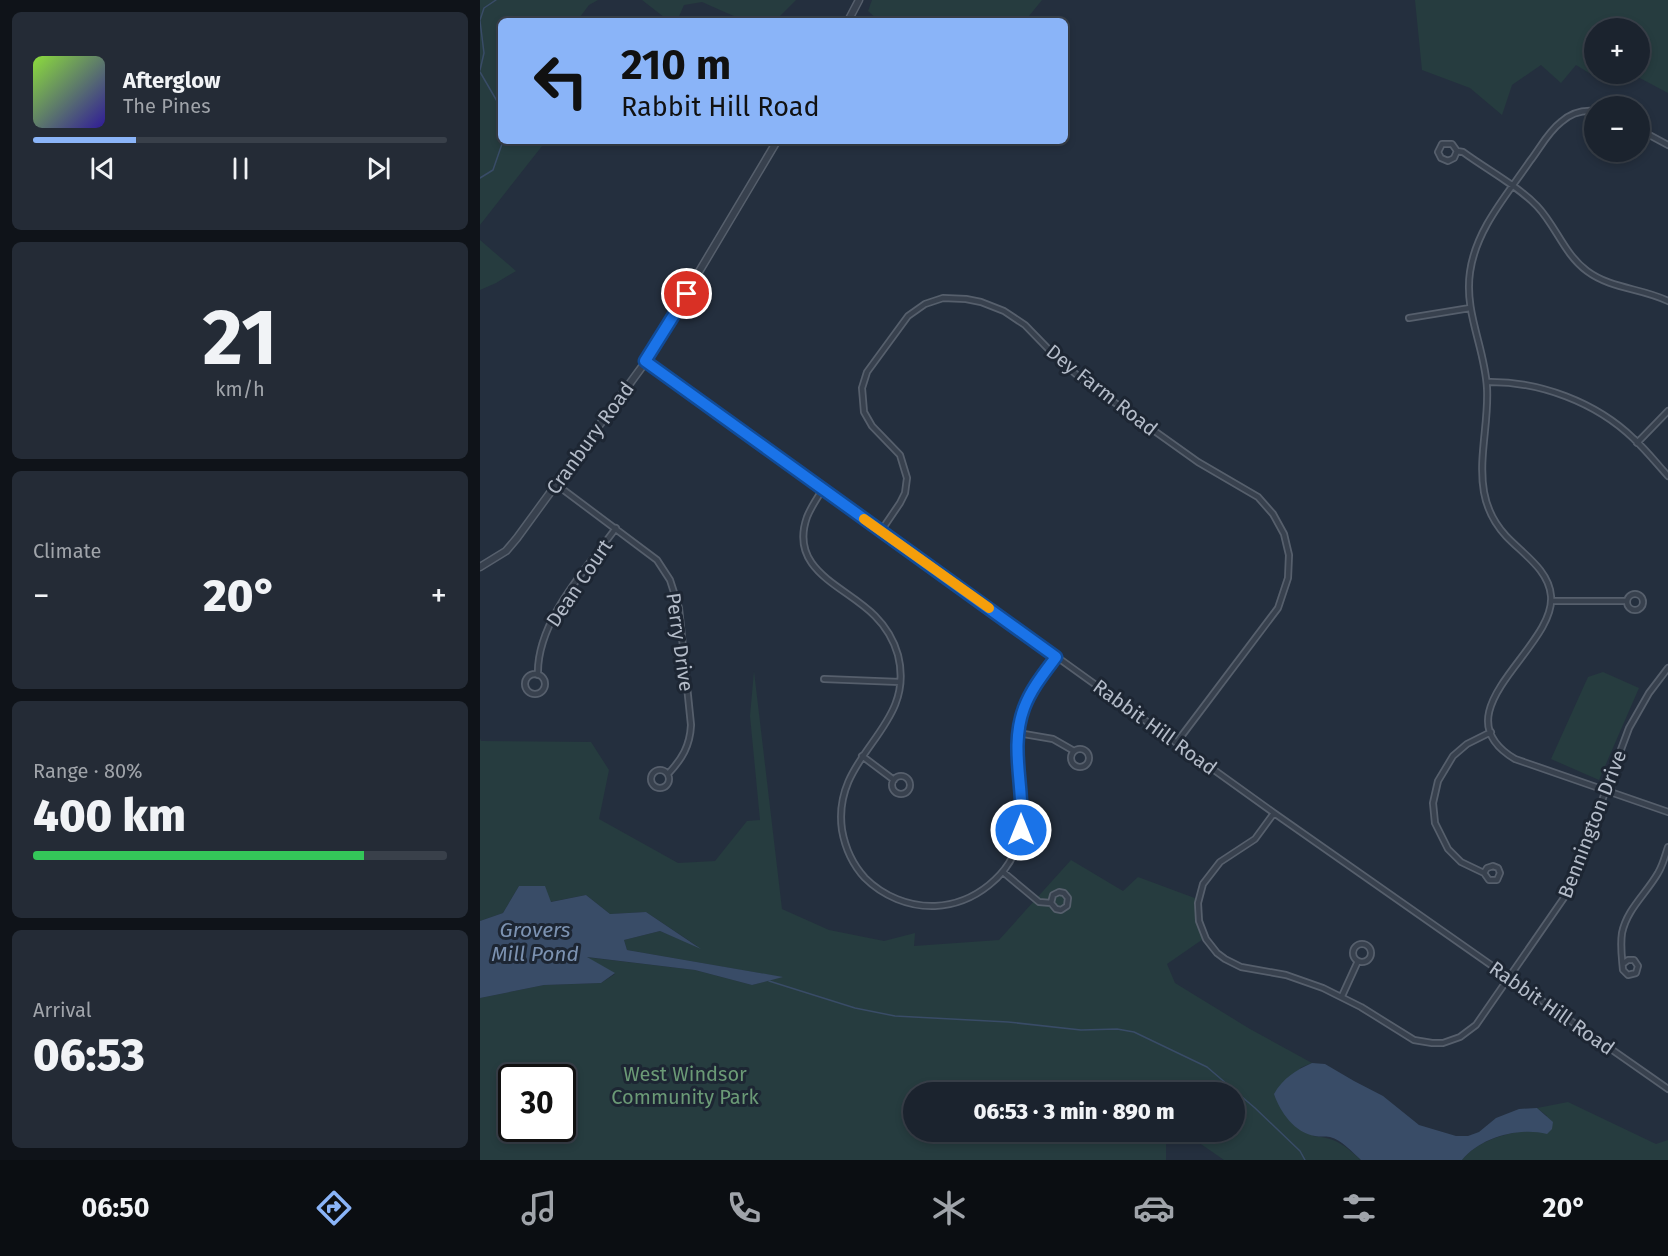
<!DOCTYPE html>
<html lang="en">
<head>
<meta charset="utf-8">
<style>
  body { margin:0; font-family:"Fira Sans",sans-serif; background:#242b36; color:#f1f3f6; height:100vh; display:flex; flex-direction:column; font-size:22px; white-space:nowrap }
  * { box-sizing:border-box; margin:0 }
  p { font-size:20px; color:#a0a4aa }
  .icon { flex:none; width:33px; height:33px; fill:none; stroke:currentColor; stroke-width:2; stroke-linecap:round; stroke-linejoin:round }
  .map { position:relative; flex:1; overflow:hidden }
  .side { display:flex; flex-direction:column; gap:12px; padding:12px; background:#0f1319; width:480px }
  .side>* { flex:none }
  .hud { position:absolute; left:18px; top:18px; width:570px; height:126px; border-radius:9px; box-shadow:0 3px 9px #0003,0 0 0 2px #39404a; background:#8ab4f8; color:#111; overflow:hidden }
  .tools { position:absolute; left:1104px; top:18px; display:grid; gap:12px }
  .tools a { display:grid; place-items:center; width:66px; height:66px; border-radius:50%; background:#1b232e; box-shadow:0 3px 9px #0003,0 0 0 2px #39404a; font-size:30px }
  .speed { position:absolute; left:18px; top:1064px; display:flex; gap:12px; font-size:30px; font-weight:700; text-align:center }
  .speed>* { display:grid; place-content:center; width:78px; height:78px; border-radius:50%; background:#1b232e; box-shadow:0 3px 9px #0003,0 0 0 2px #39404a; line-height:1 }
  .speed .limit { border:3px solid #111; border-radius:9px; background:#fff; color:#111 }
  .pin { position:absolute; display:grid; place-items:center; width:51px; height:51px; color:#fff; margin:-26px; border:3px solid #fff; border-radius:50%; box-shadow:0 2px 6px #0007 }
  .me { position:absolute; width:66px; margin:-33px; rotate:0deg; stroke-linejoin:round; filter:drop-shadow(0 0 4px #0008) }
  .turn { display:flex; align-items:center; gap:21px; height:126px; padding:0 24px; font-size:27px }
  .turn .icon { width:78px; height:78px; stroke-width:2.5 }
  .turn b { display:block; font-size:42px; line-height:51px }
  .big { font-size:45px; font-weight:800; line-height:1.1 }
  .side .tile { flex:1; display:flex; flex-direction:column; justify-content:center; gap:9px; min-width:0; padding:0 21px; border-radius:9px; background:#242b36 }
  .side .dial { align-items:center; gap:0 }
  .dial b { font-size:78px; line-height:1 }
  .song { display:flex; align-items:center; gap:18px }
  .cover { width:72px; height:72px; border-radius:9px; background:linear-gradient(135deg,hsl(90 70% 55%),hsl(250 70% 35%)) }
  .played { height:6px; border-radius:3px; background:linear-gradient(90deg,#8ab4f8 25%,#39404a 25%) }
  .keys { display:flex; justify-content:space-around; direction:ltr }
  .heat { display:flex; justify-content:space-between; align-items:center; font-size:33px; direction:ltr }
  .charge { height:9px; border-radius:4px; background:linear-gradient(90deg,#34c759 80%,#39404a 0) }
  .trip { position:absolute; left:423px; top:1082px; width:342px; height:60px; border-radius:30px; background:#1b232e; box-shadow:0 3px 9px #0003,0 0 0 2px #39404a; font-weight:800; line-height:60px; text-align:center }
  .dock { display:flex; height:96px; justify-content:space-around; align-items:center; background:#0b0e12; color:#a0a4aa }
  .dock .icon { width:42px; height:42px }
  .dock .selected { color:#8ab4f8 }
  .dock b { font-size:27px; color:#f1f3f6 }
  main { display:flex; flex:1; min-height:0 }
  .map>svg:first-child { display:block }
</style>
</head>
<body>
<main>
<section class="side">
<div class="tile">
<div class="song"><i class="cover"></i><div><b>Afterglow</b><p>The Pines</p></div></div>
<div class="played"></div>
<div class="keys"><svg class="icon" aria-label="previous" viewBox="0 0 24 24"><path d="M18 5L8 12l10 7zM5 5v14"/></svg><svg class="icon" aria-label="pause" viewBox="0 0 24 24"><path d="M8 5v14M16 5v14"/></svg><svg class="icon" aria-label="next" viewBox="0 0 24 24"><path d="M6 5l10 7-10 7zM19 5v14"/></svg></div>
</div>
<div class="tile dial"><b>21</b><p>km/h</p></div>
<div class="tile"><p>Climate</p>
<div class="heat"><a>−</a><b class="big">20°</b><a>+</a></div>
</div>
<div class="tile"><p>Range · 80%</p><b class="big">400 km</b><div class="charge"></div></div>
<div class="tile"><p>Arrival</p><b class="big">06:53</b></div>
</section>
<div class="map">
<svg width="1188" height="1160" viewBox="0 0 1188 1160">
  <rect width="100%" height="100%" fill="#242f3e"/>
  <path fill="#263c3f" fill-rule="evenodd" d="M0 0H118L109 5 97 21H21V141H66L0 225Z
    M162 0H316L295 21H265L222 2 204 5 197 21H189Z
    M392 0H562L545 21H399L388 11Z
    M935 0H1188V93L1158 77 1119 79 1096 65 1081 83 1061 65 1032 85 1022 115 990 88 942 70ZM1114 28H1160V74H1114Z
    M0 240 36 271 16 283 0 290Z
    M274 671 302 909 349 930 404 941 435 933 434 946 519 940 591 860 643 891 658 877 720 900 726 937 687 964 695 983 770 1029 832 1063 820 1068 833 1136C857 1138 864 1145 881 1160H744L702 1131H754V1092H434V1131H695L686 1133V1160H0V998L64 985 121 983 135 974 105 957 215 970 272 985 301 977 147 950 144 940 180 931 217 946 166 912 130 914 106 895 70 902 39 886 23 913 0 921V738L1 741 111 742 129 770 119 819 198 863 235 861 267 821 280 820 270 716ZM32 1077H82V1128H32Z
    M1123 672 1159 688 1119 780 1071 759 1108 677Z
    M1088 1102 1176 1144 1188 1140V1160H982C998 1140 1029 1132 1054 1130L1067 1116 1057 1108Z"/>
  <path fill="#394c67" d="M39 886H65L71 902 106 895 130 914 166 912 221 949 180 931 144 940 147 950 303 977 272 985 215 970 107 957 135 973 121 983 64 985 0 998V921L23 913Z
    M832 1063 845 1064 874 1081 903 1096 939 1125 976 1136H988L999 1132 1016 1118 1039 1109 1057 1108 1073 1122 1072 1129 1067 1134C1039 1127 1001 1137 982 1160H881C872 1152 862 1140 850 1137 845 1136 840 1137 835 1136 815 1133 800 1112 794 1094 803 1078 816 1070 832 1063Z"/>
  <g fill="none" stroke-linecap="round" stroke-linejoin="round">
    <path stroke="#394c67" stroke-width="1.5" d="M0 20 4 8 16 0
      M0 21 4 53 0 70
      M0 72 21 108
      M0 178 13 170 23 141
      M289 981 375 1008 415 1016 528 1022 601 1030 637 1029 654 1032 727 1067 775 1108 820 1151 825 1160"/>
    <defs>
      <path id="minor" d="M1114 111C1102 110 1090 114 1081 122 1068 132 1060 148 1050 161 1027 195 996 229 990 272 984 313 1005 348 1007 388 1009 422 998 458 1004 492 1007 509 1015 524 1026 536 1043 554 1069 570 1071 596 1076 648 956 712 1035 759L1188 812
        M1160 130 1188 145
        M977 151 974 158 968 161 961 158 958 152 962 144H972L977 151 983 152C1006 169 1038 186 1057 206 1076 226 1084 254 1107 271 1131 289 1162 288 1188 301
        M929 318 990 308
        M165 361 794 813 1188 1089
        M1007 382C1059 381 1116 402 1154 439 1166 450 1177 464 1188 476
        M1157 443 1188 411
        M77 485 177 560 190 580 199 608 211 725C210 746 202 759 188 774
        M343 489C337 498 331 507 327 517 308 571 366 586 395 616 406 627 414 641 418 655 437 730 351 753 362 830 365 847 373 865 385 878 403 896 429 907 455 906 475 905 493 898 509 885 566 839 527 782 539 724 545 698 561 678 576 656
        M401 531 420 503 425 493 427 478 420 455 392 426 384 412 382 388 387 372 428 316 445 304 463 298 486 299 501 302 524 311 545 325 579 360 603 380 718 462 778 497 793 514 804 534 809 555 808 578 798 608 697 742
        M1147 602a8 8 0 1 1 16 0a8 8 0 1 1-16 0Z
        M1072 601H1147
        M45 684a10 10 0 1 1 20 0a10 10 0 1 1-20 0Z
        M58 675C56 622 106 569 136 528
        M344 679 420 682
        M538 733 573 739 594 751
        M591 758a9 9 0 1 1 18 0a9 9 0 1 1-18 0Z
        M382 756 414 780
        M171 779a9 9 0 1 1 18 0a9 9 0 1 1-18 0Z
        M412 785a9 9 0 1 1 18 0a9 9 0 1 1-18 0Z
        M794 813 775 839 740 862 723 884 718 903 719 921 726 939 737 953 745 959 761 967 806 975 843 988 881 1007 934 1040 952 1043H963L980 1037 996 1025 1088 892 1149 728 1169 693 1188 668
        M523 872 559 902 571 903 576 909 581 910 587 906 588 898 584 893 579 892 573 895 571 903
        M1004 873 1007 868 1013 866 1018 868 1020 873 1017 880H1009L1004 873 981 862 968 849 955 823 953 803 958 781 973 756 987 744 1011 732
        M873 953a9 9 0 1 1 18 0a9 9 0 1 1-18 0Z
        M1144 963 1148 960H1154L1158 966 1156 973 1148 975 1143 970C1142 958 1140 946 1142 933 1147 909 1166 894 1178 873 1183 865 1185 856 1188 847
        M862 996 878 961"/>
      <path id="tertiary" d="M368 21 379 0
        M0 567 26 551 37 538 164 364 297 141"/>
    </defs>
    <use href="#minor" stroke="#565f6c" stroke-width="8"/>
    <use href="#tertiary" stroke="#565f6c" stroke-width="9"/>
    <use href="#minor" stroke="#38414e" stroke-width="4.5"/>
    <use href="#tertiary" stroke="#38414e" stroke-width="6"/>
  </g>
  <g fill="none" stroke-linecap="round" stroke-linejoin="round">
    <defs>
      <path id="route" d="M207 294 165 361 576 657C564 673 551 689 544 708 529 748 545 789 541 830"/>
    </defs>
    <use href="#route" stroke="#114b97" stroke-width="15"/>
    <use href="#route" stroke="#1a73e8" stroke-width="10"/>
    <path stroke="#f59e0b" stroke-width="10" d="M384 519 509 608"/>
  </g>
  <g text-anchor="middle" stroke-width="6" stroke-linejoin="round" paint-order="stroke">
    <g font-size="20" fill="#b4bcc9" stroke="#1d2633">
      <text transform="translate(622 390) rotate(38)" y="7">Dey Farm Road</text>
      <text transform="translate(110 438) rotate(-54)" y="7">Cranbury Road</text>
      <text transform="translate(99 583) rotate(-56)" y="7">Dean Court</text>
      <text transform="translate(200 642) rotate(82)" y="7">Perry Drive</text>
      <text transform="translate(675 727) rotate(36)" y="7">Rabbit Hill Road</text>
      <text transform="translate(1112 824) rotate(-69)" y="7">Bennington Drive</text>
      <text transform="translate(1072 1008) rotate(35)" y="7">Rabbit Hill Road</text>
    </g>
    <g font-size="20" fill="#6b9a76" stroke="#1d2633">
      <text x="205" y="1081">West Windsor<tspan x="205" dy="23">Community Park</tspan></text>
    </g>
    <g font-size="21" font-style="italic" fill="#7c92b1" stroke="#1d2633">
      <text x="55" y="937">Grovers<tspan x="55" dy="24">Mill Pond</tspan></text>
    </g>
  </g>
</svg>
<div class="tools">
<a>+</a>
<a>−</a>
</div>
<div class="speed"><div class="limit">30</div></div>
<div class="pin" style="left:207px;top:294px;background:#d93025"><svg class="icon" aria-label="arrive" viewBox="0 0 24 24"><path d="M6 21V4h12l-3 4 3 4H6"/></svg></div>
<svg class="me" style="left:541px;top:830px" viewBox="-20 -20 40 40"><circle r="17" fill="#1a73e8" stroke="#fff" stroke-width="3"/><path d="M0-11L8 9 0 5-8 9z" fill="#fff"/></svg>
<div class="trip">06:53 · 3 min · 890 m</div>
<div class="hud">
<div class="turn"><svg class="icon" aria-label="left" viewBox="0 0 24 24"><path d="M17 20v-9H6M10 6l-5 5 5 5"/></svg><div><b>210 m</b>Rabbit Hill Road</div></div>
</div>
</div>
</main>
<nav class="dock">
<b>06:50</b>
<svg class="icon selected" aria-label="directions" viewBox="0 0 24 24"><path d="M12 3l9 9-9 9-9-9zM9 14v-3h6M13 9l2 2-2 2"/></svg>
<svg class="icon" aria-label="music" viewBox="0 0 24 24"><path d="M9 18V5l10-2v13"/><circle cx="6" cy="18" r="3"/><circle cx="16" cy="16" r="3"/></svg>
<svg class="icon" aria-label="phone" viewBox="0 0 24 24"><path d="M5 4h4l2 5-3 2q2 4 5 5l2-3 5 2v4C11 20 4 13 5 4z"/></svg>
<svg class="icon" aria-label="climate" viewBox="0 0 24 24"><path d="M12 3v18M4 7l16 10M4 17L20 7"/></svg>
<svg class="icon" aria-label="car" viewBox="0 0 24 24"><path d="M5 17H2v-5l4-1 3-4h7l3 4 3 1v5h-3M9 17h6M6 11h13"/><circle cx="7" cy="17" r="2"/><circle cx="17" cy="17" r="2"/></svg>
<svg class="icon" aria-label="filters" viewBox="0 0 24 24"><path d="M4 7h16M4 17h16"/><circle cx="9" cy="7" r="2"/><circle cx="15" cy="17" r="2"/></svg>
<b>20°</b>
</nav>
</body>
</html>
